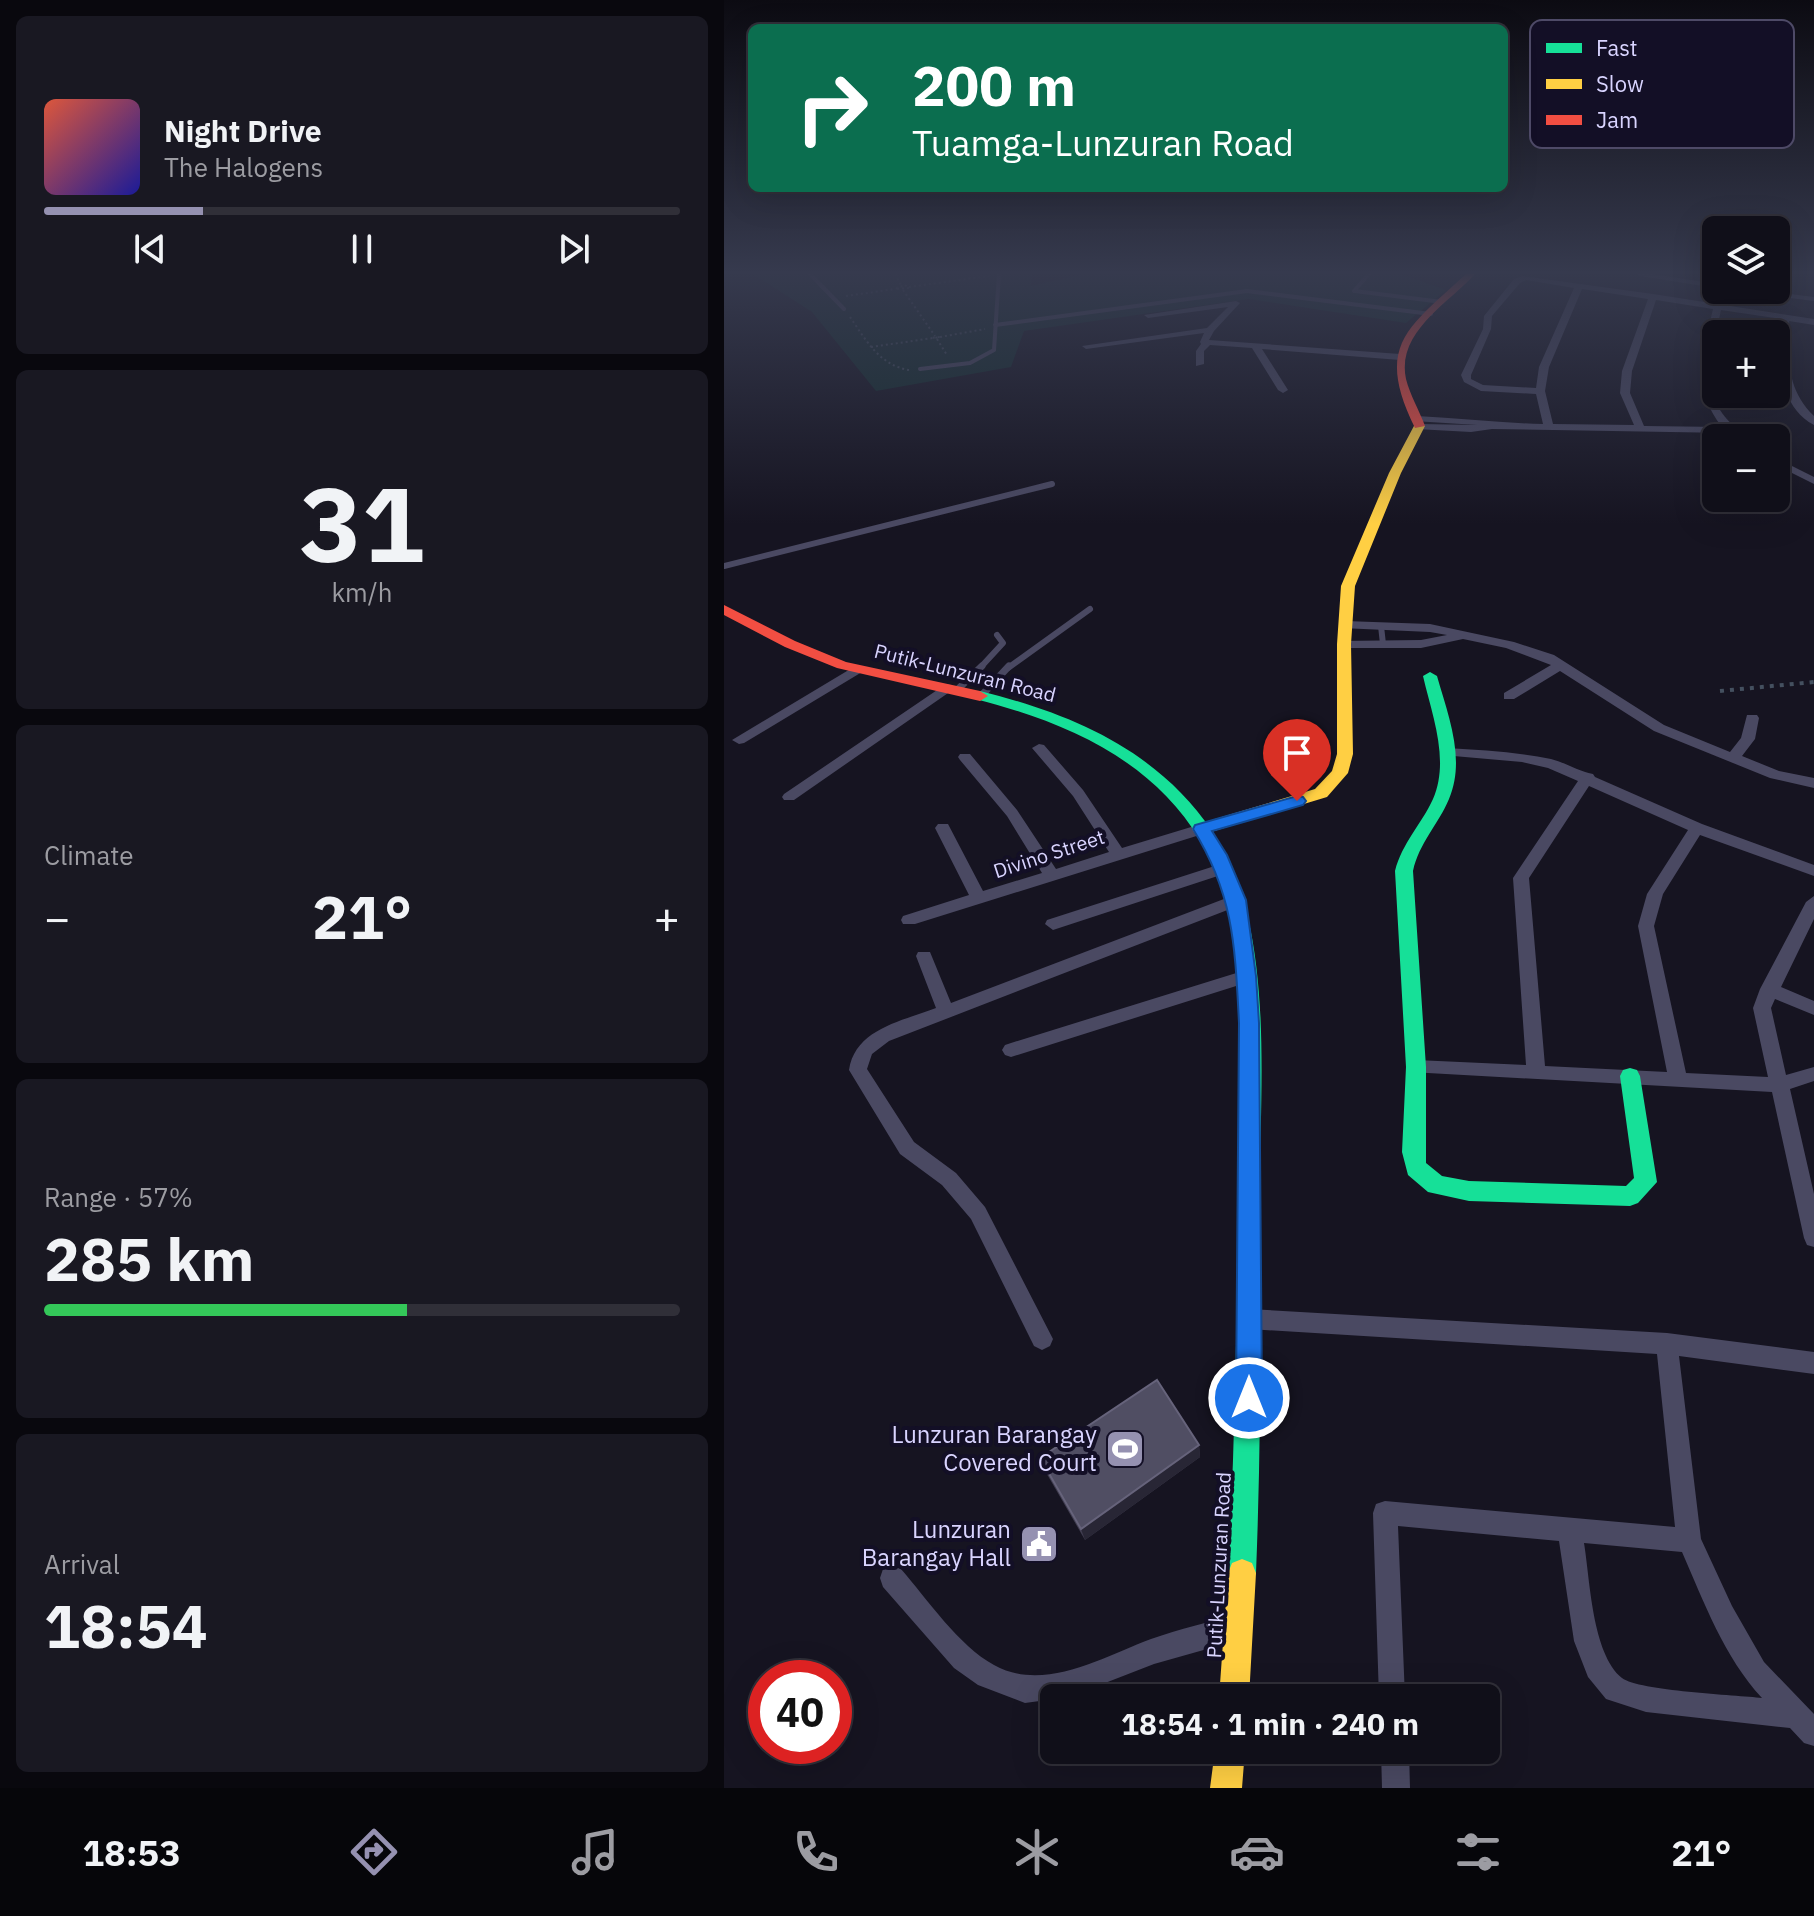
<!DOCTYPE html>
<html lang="en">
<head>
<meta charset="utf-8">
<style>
  body { margin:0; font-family:"IBM Plex Sans",sans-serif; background:#191822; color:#f1f3f6; height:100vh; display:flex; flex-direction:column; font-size:30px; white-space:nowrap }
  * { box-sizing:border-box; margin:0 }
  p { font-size:26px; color:#9c9ca2 }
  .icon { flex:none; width:44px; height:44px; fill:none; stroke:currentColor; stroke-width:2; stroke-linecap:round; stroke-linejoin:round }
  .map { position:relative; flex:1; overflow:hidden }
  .sheet { display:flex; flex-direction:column; gap:16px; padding:16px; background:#09080e; width:724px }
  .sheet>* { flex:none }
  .hud { position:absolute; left:24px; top:24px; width:760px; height:168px; border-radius:12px; box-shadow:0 8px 32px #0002,0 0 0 2px #302f38; background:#0b6e4f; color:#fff; overflow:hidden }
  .tools { position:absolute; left:978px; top:216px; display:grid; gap:16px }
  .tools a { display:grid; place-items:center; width:88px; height:88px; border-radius:12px; background:#100f19; box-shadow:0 8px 32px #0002,0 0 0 2px #302f38; font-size:40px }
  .speed { position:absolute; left:24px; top:1660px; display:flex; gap:16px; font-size:40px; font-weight:700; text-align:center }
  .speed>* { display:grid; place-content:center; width:104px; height:104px; border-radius:50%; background:#100f19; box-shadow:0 8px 32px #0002,0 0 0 2px #302f38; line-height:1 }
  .speed .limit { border:12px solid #d22; background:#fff; color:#111 }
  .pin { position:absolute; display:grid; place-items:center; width:68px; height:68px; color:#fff; margin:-82px -34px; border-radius:50% 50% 50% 0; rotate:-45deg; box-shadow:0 0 8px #0007 }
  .pin .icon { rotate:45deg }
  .me { position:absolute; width:88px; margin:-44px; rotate:0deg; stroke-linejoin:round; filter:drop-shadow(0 0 6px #0008) }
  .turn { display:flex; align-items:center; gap:28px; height:168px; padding:0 32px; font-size:36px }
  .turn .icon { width:104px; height:104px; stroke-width:2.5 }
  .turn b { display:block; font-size:56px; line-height:68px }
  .big { font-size:60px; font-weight:700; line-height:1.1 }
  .sheet .widget { flex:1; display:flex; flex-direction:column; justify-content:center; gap:12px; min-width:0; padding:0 28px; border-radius:12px; background:#191822 }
  .sheet .dial { align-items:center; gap:0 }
  .dial b { font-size:104px; line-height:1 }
  .song { display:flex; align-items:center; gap:24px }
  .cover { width:96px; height:96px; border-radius:12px; background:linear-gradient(135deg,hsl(10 70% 55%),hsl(240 70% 35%)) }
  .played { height:8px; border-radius:4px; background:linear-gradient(90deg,#9591b1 25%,#302f38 25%) }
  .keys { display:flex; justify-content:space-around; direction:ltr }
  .heat { display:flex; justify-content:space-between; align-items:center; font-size:44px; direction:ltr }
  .charge { height:12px; border-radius:6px; background:linear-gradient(90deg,#34c759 57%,#302f38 0) }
  .trip { position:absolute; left:316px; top:1684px; width:460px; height:80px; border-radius:12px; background:#100f19; box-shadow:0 8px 32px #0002,0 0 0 2px #302f38; font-weight:700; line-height:80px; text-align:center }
  .tabs { display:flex; height:128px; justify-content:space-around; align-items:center; background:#06060a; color:#9c9ca2 }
  .tabs .icon { width:56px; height:56px }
  .tabs .current { color:#9591b1 }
  .tabs b { font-size:36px; color:#f1f3f6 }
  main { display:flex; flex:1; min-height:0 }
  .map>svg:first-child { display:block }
</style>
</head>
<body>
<main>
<section class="sheet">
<div class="widget">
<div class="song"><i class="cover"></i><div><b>Night Drive</b><p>The Halogens</p></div></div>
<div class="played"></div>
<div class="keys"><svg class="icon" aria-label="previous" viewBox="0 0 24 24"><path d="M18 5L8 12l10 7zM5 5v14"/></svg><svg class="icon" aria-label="pause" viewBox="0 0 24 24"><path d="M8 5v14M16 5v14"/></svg><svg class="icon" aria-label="next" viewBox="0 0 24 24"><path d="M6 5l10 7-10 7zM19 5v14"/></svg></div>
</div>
<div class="widget dial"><b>31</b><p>km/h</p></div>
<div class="widget"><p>Climate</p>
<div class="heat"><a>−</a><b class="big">21°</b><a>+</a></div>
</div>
<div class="widget"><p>Range · 57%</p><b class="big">285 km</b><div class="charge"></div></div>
<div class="widget"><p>Arrival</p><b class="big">18:54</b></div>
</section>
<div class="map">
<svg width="1090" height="1788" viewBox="0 0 1090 1788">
  <rect width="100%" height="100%" fill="#161421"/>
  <path fill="#132c2d" d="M29 274H308L307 286 360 274H677L722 290 682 323 525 299 300 331 287 367 152 391 88 312Z"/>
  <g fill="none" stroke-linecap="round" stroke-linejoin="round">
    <path stroke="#44505f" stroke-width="2" stroke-dasharray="2 3" stroke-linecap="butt" d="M171 274 177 285
      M181 285 185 288 171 289Z
      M185 287 265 276
      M179 290 211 336
      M122 296 171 289
      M126 317C142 340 155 365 185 370
      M216 337 261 329
      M213 339 223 355
      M147 347 216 337 207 338"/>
    <path stroke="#44505f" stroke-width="4" stroke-dasharray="4 6" stroke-linecap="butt" d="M996 691 1090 682"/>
    <path stroke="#4a4962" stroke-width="4" d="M86 274 120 309
      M916 274 992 286
      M1019 290 1090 299
      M630 291 645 274
      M631 291 718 302
      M271 325 523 291 707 314
      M196 369 246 363 270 350 275 274"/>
    <path stroke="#4a4962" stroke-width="6" d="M0 566 328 484
      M657 626 659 644
      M256 668 279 643 273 635
      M284 668 366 609"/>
    <path stroke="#4a4962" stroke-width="7" d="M233 690 258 666
      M257 696 285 666"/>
    <path fill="#4a4962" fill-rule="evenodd" d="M798 276 929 294 1090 319V325L1065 321C1064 358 1062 389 1090 416V425C1052 404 1055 356 1057 319L997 310C990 342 978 380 996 410 1003 421 1013 429 1022 438H1011L1005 433 768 429 747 432 692 429V425L695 424 753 425 690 421 688 419 693 416C736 418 777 423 819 424L812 394 757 391 740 382 737 375 759 329 760 316 790 279ZM802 280 850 288 815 367 812 388 759 385 747 379V375L767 329 768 316 796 283ZM858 289 924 299 898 371 896 393 910 425 829 424 821 391 825 367ZM932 300 989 309C979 354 967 388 998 427L920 426 906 393 908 371Z
      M512 301 516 303 490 331 485 340 676 354 680 357 676 360 538 349 564 390 559 393 554 390 528 348 486 345 480 351V364L472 366V351L477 344 476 342 480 333 362 349 358 346 483 328 504 307 424 318 420 315Z
      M1052 458 1090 477V484L1052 465Z
      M621 621 706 624 790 642 830 655 940 725 1006 752 1017 738 1023 715H1033L1035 718 1031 739 1018 756 1055 771 1090 778V788L1046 778 930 731 836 671 790 699H780V693L827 665 782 648 739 639 697 648H620L616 647V641L697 640 723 635 706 632 617 628V622Z
      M133 665 140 669 138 672 20 743 15 744 8 740Z
      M222 684 227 685V691L70 800H60L58 797 60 794Z
      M315 744 320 745 359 790 398 848 477 824 485 829 482 833 191 924H179L177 920 179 916 245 895 211 828 214 824H224L259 891 318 873 283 816 236 760 234 757 236 754H246L293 810 332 869 385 852 349 796 308 748Z
      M723 748C758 750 793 752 827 759 842 763 854 771 869 774L871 777 978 824 1090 865V876L976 835 939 894 930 926 962 1073 1044 1077 1029 1008 1036 989 1082 902 1090 896V919L1057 987 1090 1001V1015L1051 999 1047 1008 1062 1075 1090 1067V1081L1066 1089 1090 1194V1247L1083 1245 1080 1238 1048 1092 686 1072 683 1067 686 1062 692 1060 802 1065 789 878 854 781 824 768 798 762 718 755 716 752 718 749ZM865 786 964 830 923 894 914 926 943 1072 821 1066 805 878Z
      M500 863 508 868 506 872 329 930 321 924 323 920Z
      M513 894 519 896 521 900 519 904 165 1041 148 1054 143 1069 190 1142 232 1173 261 1207 329 1339 326 1346 318 1350 310 1346 247 1219 218 1185 176 1154 125 1070C131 1029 178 1021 212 1008L192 956 194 952H206L227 1003Z
      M522 970 528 971 531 976 528 981 287 1057 281 1055 278 1050 281 1045 287 1043Z
      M525 1309 943 1333 1090 1352V1374L955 1356 977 1539 1008 1606 1040 1662 1090 1714V1746L1080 1743 1066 1728 922 1712 882 1699 864 1677 850 1641 835 1541 674 1526 681 1698H655L649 1513 652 1504 661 1501 951 1527 933 1354 525 1329 517 1326 514 1319 517 1312ZM860 1543 958 1552C980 1602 1000 1657 1038 1698 1012 1695 915 1691 898 1678 868 1654 866 1579 860 1543Z
      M168 1566 177 1569C203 1599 235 1646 270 1665 320 1693 379 1657 427 1639 455 1629 486 1622 515 1614L524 1618 528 1627 524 1636 515 1640 430 1664 345 1697 301 1703 254 1685 230 1668 159 1587 156 1578 159 1569Z
      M657 1750H685L686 1788H658Z"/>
    <path fill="#16e098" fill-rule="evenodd" d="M706 672 713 676C724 715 742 759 725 799 714 825 695 843 689 871L702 1067V1163L718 1176 745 1181 902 1186 910 1178 896 1076 899 1070 906 1068 913 1070 916 1076 933 1182 914 1203 906 1206 745 1201 704 1192 684 1175 678 1152 682 1067 671 871C678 843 697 825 709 799 726 760 708 715 699 676Z
      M256 691C348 714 433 750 488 831 553 926 535 1086 536 1198 537 1323 537 1448 532 1573L528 1583 518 1587 508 1583 504 1573C511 1446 513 1318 514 1191 515 1081 534 937 476 840 427 758 338 721 251 699L248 696Z"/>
    <path fill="#ffcf43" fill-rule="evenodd" d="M691 424 701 426 677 473 631 586 627 644 629 754 624 773 603 797 477 835 471 833 468 829 471 825 591 789 608 771 613 754V644L617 586 665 473Z
      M518 1559 528 1563 532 1573 525 1698H495L504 1573 508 1563Z
      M491 1750H521L518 1788H486Z"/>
    <path fill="#f24e42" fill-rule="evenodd" d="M742 274H751C725 303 672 332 682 379 686 395 695 410 701 426L691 428C650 345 684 328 742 274Z
      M0 605 71 641 122 662 256 691 264 696 256 701 113 668 61 647 0 615Z"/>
  </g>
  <path fill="#403d50" d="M475 1445 476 1457 361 1540 320 1469 316 1458Z"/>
  <path fill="#282635" d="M475 1445 476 1457 361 1540 357 1529Z"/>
  <path fill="#504e63" stroke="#66637b" stroke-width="2" d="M433 1380 475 1445 357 1529 316 1458Z"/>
  <linearGradient id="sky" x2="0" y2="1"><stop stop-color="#0c0b12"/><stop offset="0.52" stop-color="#363a4e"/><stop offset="1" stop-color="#363a4e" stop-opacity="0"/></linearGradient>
  <rect width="1090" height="524" fill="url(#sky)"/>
  <path fill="#1a73e8" stroke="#114b97" stroke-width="2" d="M573 796 579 797 582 801 579 805 488 831 503 855 522 900 532 976 535 1023 538 1398 534 1407 525 1411 516 1407 512 1398 515 1023C511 947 510 895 469 829L471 825Z"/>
  <defs>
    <symbol id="stadium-square" viewBox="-11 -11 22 22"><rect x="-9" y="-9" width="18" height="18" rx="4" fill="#9591b1" stroke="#130f26"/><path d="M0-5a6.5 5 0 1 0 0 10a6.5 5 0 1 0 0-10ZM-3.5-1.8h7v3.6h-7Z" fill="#fff"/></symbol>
    <symbol id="civic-square" viewBox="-11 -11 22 22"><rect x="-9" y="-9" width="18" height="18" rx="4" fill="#9591b1" stroke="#130f26"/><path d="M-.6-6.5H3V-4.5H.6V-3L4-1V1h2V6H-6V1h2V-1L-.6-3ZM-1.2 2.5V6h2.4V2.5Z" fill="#fff"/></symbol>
  </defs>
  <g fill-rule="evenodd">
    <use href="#stadium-square" x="379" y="1427" width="44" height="44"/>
    <use href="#civic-square" x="293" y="1522" width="44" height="44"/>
  </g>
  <g text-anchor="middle" stroke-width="8" stroke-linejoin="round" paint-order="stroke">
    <g font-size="20" fill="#d9d4ff" stroke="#130f26">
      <text transform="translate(241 673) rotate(14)" y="7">Putik-Lunzuran Road</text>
      <text transform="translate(325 854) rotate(-18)" y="7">Divino Street</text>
      <text transform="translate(495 1565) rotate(-87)" y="7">Putik-Lunzuran Road</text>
    </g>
    <g font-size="24" fill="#d9d4ff" stroke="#130f26" text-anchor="end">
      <text x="373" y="1443">Lunzuran Barangay<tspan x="373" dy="28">Covered Court</tspan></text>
      <text x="287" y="1538">Lunzuran<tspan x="287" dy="28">Barangay Hall</tspan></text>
    </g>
  </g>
  <rect x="806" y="20" width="264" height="128" rx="12" fill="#130f26" stroke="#4e4a67" stroke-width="2"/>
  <rect x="822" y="43" width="36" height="10" fill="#16e098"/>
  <rect x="822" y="79" width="36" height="10" fill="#ffcf43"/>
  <rect x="822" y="115" width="36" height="10" fill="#f24e42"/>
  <g font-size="22" fill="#d9d4ff">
    <text x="872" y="56">Fast</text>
    <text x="872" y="92">Slow</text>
    <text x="872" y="128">Jam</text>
  </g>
</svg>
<div class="tools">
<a><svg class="icon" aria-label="layers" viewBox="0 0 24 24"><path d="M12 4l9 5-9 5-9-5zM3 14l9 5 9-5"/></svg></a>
<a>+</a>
<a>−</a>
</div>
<div class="speed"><div class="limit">40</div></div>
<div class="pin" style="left:573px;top:801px;background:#d93025"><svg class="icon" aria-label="arrive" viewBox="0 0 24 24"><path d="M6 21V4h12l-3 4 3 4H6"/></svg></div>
<svg class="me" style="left:525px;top:1398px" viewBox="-20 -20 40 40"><circle r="17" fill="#1a73e8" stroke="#fff" stroke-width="3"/><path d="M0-11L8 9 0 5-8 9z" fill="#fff"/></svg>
<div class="trip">18:54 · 1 min · 240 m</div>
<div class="hud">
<div class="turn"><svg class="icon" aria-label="right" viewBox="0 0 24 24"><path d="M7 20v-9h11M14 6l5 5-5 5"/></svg><div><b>200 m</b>Tuamga-Lunzuran Road</div></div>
</div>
</div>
</main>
<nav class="tabs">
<b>18:53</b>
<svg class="icon current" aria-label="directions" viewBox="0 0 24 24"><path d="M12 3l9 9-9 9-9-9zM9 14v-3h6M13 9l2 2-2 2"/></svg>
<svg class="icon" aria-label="music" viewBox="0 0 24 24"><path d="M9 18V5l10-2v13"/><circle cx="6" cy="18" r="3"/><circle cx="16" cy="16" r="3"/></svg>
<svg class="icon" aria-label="phone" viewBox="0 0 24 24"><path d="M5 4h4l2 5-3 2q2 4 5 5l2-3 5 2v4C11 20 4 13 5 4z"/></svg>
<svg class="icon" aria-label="climate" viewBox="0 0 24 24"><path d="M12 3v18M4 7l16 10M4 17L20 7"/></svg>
<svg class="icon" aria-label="car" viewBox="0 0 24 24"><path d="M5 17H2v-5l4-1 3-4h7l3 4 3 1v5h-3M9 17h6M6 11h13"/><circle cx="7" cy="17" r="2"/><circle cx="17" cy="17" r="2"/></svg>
<svg class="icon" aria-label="filters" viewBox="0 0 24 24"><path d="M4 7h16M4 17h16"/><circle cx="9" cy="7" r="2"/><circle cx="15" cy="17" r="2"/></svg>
<b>21°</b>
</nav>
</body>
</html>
